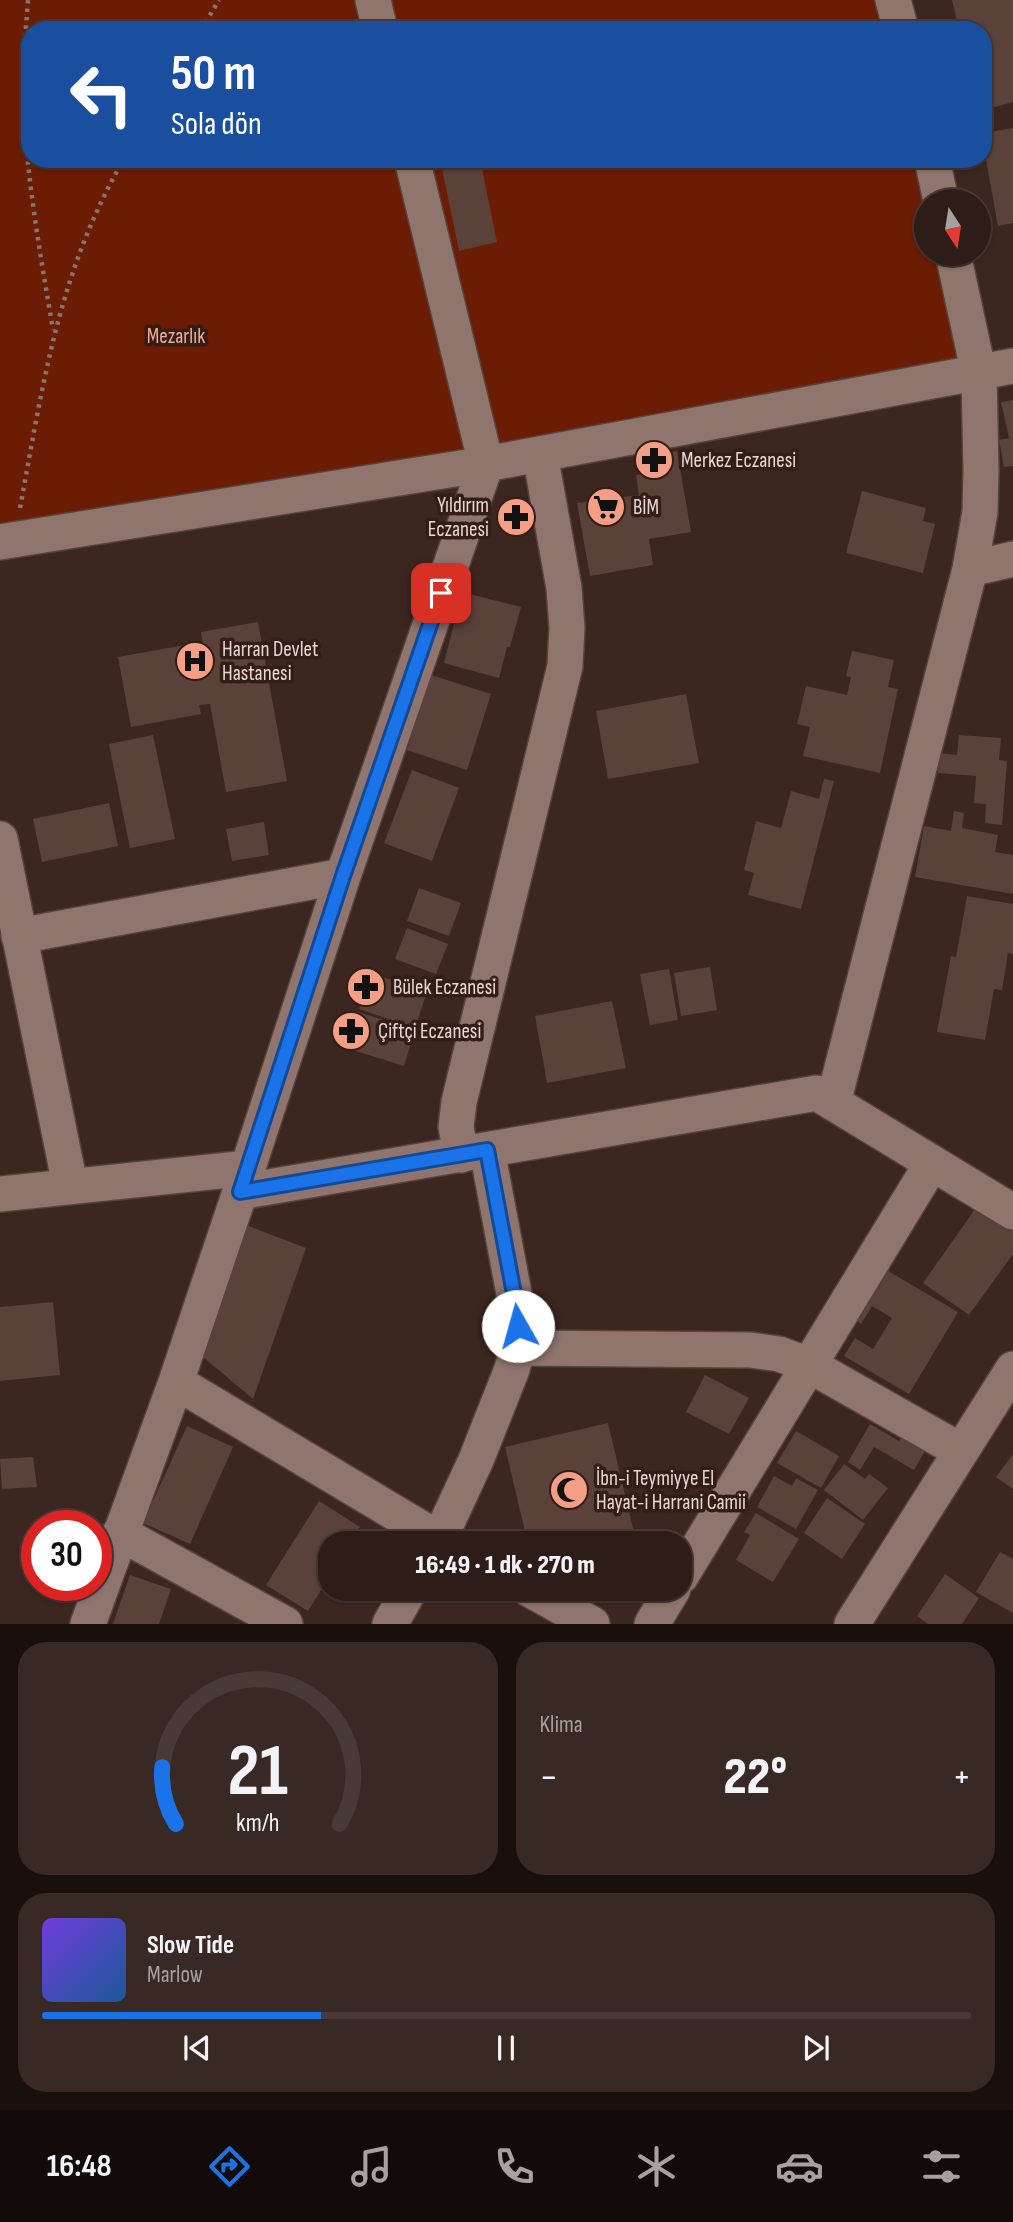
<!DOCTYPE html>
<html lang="tr">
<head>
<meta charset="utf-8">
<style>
  body { margin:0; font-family:"Sofia Sans Condensed",sans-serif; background:#392925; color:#f1f3f6; height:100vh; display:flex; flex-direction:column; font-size:26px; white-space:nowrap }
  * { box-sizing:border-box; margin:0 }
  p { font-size:23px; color:#a7a1a2 }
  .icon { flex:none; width:38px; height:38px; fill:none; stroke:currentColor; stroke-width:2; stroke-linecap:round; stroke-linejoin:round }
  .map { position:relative; height:1624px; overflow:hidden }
  .details { display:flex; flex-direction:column; gap:18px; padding:18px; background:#190f0d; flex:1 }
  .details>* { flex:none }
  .guide { position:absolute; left:21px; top:21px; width:971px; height:147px; border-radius:28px; box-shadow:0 2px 5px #0004,0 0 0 2px #483a37; background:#1a4fa0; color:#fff; overflow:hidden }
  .needle { width:46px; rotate:168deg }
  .tools { position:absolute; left:914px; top:189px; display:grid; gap:14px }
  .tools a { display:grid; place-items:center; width:77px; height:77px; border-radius:50%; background:#2d1c18; box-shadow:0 2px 5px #0004,0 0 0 2px #483a37; font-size:35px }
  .speed { position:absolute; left:21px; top:1510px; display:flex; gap:14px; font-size:35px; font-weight:700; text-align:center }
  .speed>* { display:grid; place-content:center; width:91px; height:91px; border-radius:50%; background:#2d1c18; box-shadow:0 2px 5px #0004,0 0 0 2px #483a37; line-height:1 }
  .speed .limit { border:10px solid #d22; background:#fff; color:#111 }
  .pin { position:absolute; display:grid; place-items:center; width:60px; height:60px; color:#fff; margin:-30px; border-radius:14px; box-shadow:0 4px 10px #0006 }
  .me { position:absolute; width:77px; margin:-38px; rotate:353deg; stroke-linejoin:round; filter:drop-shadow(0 0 5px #0008) }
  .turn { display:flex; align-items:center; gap:24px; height:147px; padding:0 35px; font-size:32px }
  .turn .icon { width:91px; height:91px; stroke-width:2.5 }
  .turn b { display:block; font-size:49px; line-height:60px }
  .big { font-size:52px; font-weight:800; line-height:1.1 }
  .details .card { flex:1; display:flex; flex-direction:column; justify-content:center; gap:10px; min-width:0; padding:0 24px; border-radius:28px; background:#392925 }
  .details .dial { align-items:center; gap:0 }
  .dial svg { height:182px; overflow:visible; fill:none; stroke:#483a37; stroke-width:7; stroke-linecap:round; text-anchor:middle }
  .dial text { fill:#f1f3f6; stroke:none }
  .song { display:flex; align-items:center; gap:21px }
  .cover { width:84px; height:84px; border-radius:10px; background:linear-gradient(135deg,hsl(260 70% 55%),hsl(210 70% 35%)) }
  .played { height:7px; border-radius:4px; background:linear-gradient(90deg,#1a73e8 30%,#483a37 30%) }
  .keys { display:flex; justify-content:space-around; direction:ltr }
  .heat { display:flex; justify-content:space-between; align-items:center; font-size:38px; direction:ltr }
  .details .tiles { flex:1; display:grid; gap:18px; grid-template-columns:1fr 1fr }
  .card:last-child { grid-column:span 2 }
  .trip { position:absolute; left:318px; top:1531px; width:374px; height:70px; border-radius:28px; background:#2d1c18; box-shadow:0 2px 5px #0004,0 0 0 2px #483a37; font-weight:800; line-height:70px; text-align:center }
  .dock { display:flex; height:112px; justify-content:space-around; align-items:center; background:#120b0a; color:#a7a1a2 }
  .dock .icon { width:49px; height:49px }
  .dock .active { color:#1a73e8 }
  .dock b { font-size:32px; color:#f1f3f6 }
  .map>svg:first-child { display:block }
</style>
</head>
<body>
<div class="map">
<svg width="1013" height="1624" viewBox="0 0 1013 1624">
  <rect width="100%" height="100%" fill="#3c2620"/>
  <path fill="#6b1c02" d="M0 0H893L901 30H30V159H932L926 201V254H953L979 374 0 542Z"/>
  <path fill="#5a423b" d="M952 0H1013V102L984 110V30H959Z
    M1013 128V223L998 226 984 149V133Z
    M440 159H480L497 242 459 251Z
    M1013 400V466L1004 467 999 440 1009 438 1001 402Z
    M677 451 691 532 649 539 653 565 590 576 577 503 639 495 636 475 654 472 652 455Z
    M862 491 926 508 923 521 935 524 923 573 846 553Z
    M462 592 521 607 510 647H507L499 678 444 663Z
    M258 622 287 781 226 792 210 704 199 705 201 714 131 727 118 657 185 645 187 659 205 656 201 632Z
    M852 651 894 660 888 687 898 689 880 773 803 756 810 727 797 724 806 686 847 695 851 677 846 676Z
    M431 675 491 694 467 770 407 750Z
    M686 694 699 763 608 779 596 711Z
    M153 735 175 839 130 848 109 744Z
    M959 735 1001 738 999 760 1007 761 1002 825 985 823 986 804 974 803 976 776 938 773 940 753 957 755Z
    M412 770 459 788 432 861 384 843Z
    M824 779 834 781 801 909 748 895 754 873 744 870 756 821 781 828 791 791 819 799Z
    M109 803 118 846 42 862 33 819Z
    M954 811 964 813 962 828 998 835 995 852 1013 855V894L915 877 924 826 951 831Z
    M264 822 269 855 232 861 226 829Z
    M419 888 461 903 449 936 407 921Z
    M967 896 1013 904V954L1008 953 1002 990 994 989 985 1040 937 1032 951 956 956 957Z
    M407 928 448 944 436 974 395 959Z
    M710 967 717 1010 681 1016 674 973Z
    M669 969 678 1020 650 1025 640 974Z
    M371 973 427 992 415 1028 359 1009Z
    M612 1001 626 1068 547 1083 535 1016Z
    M355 1011 415 1030 404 1066 343 1047Z
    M978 1205 1013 1230V1254L969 1315 923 1283Z
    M243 1224 306 1248 253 1399 197 1352Z
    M888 1271 958 1312 909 1394 844 1356 855 1338 873 1349 892 1318 872 1306 861 1324 857 1321Z
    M53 1302 60 1375 0 1381V1307Z
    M705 1375 749 1398 729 1434 686 1412Z
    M608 1423 634 1533 588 1544H528L505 1447Z
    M870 1424 899 1441 905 1431 929 1444 914 1470 874 1447 860 1470 848 1462Z
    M187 1426 233 1447 190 1544 143 1523Z
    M796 1431 839 1456 821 1488 777 1463Z
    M1013 1454V1489L996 1477Z
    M33 1457 37 1487 2 1489 0 1459Z
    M844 1464 865 1479 869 1474 888 1488 863 1520 824 1490Z
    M774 1476 792 1486 796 1478 818 1490 796 1529 757 1507Z
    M827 1498 865 1524 842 1559 804 1533Z
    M319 1501 360 1527 350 1544H331V1574L308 1611 266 1585Z
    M756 1513 799 1539 773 1582 736 1560 750 1535 744 1532Z
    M1000 1552 1013 1559V1613L976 1592Z
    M945 1574 979 1598 962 1624H928L917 1616Z
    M130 1575 171 1589 159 1624H113Z"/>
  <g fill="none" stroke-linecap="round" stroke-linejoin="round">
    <defs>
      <path id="minor" d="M373 0 380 30
        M893 0 901 30
        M932 159 941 201
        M0 542 486 464 1013 366
        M970 569 1013 559
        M0 839 70 1185
        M19 936 343 876
        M833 1103 970 569 980 512 981 470 979 374 953 254
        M461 1155 456 1127 459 1102 565 666 567 628 564 588 540 454
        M240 1192 817 1093 1013 1212
        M0 1194 248 1168
        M518 1348 750 1350 779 1354 809 1365 961 1451
        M176 1382 240 1192 343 876 486 464 412 159
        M120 1533 285 1624
        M437 1544 476 1460 512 1369 518 1348 515 1299 487 1150
        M681 1576 932 1163
        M529 1589 592 1624
        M88 1624 176 1382 447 1544
        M390 1624 410 1589
        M652 1624 673 1589
        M852 1624 1013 1369"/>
    </defs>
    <use href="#minor" stroke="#56433e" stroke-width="38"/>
    <path stroke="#88746f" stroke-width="4.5" stroke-dasharray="3.5 5" stroke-linecap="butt" d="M28 0C26 32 22 64 23 96 26 175 40 253 53 330
      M201 30 219 0
      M20 508C43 384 59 270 124 159"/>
    <use href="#minor" stroke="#90756e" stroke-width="35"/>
  </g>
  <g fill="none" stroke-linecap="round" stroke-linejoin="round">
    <defs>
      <path id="route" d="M441 593 343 876 240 1192 487 1150 515 1299 518 1326"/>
    </defs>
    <use href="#route" stroke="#114b97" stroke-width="18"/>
    <use href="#route" stroke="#1a73e8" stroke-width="12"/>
  </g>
  <defs>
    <symbol id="pharmacy-disc" viewBox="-11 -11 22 22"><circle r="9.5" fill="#f49e86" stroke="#321d17"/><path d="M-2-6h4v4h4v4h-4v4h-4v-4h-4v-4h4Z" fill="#111"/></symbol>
    <symbol id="supermarket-disc" viewBox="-11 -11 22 22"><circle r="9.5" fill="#f49e86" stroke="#321d17"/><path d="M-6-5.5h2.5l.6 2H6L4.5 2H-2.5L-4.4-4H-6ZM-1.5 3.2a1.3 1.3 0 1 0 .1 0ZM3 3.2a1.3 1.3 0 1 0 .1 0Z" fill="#111"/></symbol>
    <symbol id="hospital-disc" viewBox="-11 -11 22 22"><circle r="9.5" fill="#f49e86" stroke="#321d17"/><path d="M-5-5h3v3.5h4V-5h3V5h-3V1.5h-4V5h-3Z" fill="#111"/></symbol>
    <symbol id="mosque-disc" viewBox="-11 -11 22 22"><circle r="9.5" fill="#f49e86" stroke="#321d17"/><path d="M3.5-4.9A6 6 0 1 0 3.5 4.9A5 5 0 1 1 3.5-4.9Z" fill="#111"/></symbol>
  </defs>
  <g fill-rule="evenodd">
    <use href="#pharmacy-disc" x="632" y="438" width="44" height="44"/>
    <use href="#supermarket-disc" x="584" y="485" width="44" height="44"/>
    <use href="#pharmacy-disc" x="494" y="495" width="44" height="44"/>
    <use href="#hospital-disc" x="173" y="639" width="44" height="44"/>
    <use href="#pharmacy-disc" x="344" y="965" width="44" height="44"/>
    <use href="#pharmacy-disc" x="329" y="1009" width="44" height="44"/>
    <use href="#mosque-disc" x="547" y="1468" width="44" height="44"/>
  </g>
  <g text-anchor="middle" stroke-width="7" stroke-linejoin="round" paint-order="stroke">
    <g font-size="21" fill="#f7aa94" stroke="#321d17">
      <text x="176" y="343">Mezarlık</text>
    </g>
    <g font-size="21" fill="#e8d8d4" stroke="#321d17" text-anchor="start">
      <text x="681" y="467">Merkez Eczanesi</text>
      <text x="489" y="512" text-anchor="end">Yıldırım<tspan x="489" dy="24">Eczanesi</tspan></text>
      <text x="633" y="514">BİM</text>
      <text x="222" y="656">Harran Devlet<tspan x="222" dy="24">Hastanesi</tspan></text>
      <text x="393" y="994">Bülek Eczanesi</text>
      <text x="378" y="1038">Çiftçi Eczanesi</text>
      <text x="596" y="1485">İbn-i Teymiyye El<tspan x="596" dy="24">Hayat-i Harrani Camii</tspan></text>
    </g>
  </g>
</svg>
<div class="tools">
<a><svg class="needle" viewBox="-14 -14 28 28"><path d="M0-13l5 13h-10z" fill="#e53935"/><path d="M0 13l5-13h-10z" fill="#a7a1a2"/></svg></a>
</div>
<div class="speed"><div class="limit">30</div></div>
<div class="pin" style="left:441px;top:593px;background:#d93025"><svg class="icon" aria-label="arrive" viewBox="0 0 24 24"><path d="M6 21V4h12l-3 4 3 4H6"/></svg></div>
<svg class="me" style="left:518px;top:1326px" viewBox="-20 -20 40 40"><circle r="19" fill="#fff"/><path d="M0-13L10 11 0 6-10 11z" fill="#1a73e8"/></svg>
<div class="trip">16:49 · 1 dk · 270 m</div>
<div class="guide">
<div class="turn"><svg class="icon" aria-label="left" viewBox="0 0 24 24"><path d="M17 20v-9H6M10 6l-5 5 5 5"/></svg><div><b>50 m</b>Sola dön</div></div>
</div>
</div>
<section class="details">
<div class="tiles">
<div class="card dial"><svg viewBox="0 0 100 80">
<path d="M14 69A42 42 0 1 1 86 69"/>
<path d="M14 69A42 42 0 0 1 8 44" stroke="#1a73e8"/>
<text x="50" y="56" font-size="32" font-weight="700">21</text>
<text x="50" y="72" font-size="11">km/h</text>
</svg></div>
<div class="card"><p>Klima</p>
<div class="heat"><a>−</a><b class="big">22°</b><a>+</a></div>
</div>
<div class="card">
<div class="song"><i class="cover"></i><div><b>Slow Tide</b><p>Marlow</p></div></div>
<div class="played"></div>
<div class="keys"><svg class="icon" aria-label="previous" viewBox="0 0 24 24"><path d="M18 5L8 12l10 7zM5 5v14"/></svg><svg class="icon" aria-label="pause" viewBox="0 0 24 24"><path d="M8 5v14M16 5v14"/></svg><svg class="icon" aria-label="next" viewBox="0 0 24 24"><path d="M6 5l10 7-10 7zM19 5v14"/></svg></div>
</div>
</div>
</section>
<nav class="dock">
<b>16:48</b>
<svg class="icon active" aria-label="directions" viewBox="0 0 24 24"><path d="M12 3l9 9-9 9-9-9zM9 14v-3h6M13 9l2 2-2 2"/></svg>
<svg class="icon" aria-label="music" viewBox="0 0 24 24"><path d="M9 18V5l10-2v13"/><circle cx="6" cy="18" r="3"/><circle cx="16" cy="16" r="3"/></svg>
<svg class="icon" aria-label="phone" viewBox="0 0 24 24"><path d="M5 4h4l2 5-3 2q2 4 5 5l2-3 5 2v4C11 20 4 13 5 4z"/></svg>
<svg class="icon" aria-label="climate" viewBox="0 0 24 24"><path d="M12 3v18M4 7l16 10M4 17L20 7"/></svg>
<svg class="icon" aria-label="car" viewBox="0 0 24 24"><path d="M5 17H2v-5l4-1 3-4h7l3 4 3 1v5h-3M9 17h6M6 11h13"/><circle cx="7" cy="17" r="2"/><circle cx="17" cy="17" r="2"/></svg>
<svg class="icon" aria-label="filters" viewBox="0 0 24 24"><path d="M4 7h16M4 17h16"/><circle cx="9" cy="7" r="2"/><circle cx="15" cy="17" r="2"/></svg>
</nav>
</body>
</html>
